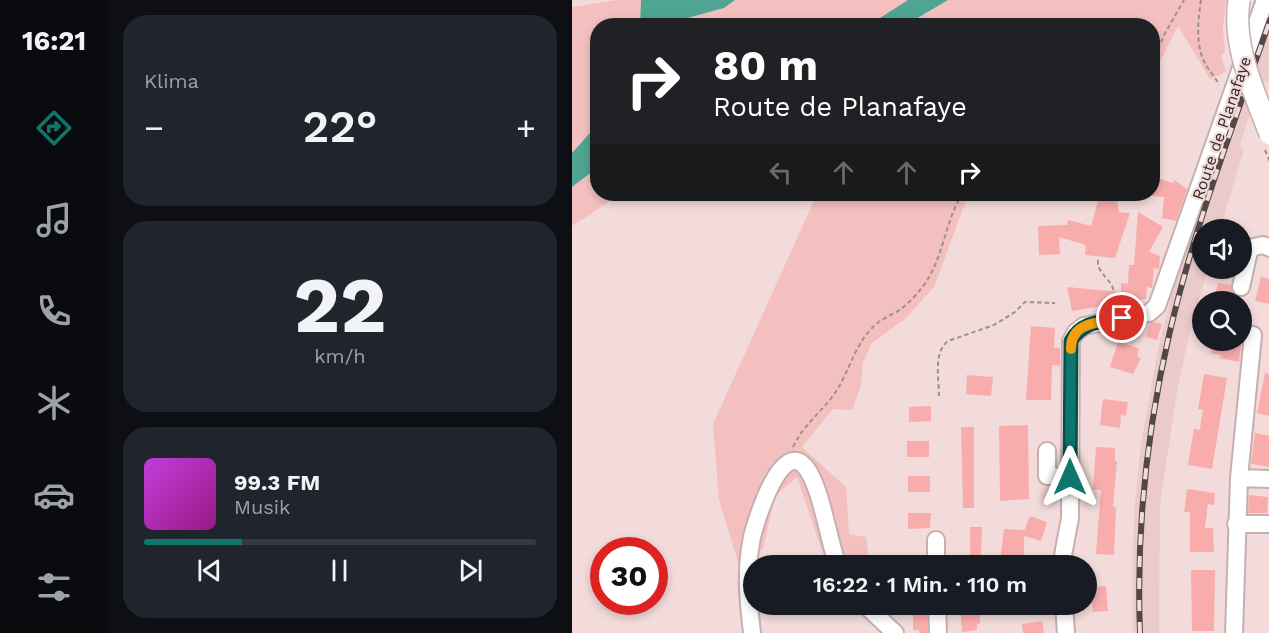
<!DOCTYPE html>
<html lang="de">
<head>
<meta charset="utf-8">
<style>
  body { margin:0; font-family:"Work Sans",sans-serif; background:#20242c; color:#f1f3f6; height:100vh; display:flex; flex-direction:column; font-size:22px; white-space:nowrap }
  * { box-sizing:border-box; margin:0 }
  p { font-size:20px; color:#9ea1a6 }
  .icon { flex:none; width:33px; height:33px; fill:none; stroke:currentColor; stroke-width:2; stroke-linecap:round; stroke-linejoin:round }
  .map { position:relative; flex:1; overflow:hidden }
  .drawer { display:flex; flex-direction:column; gap:15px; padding:15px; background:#0d0f14; width:464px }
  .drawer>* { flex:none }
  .banner { position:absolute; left:18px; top:18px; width:570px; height:183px; border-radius:24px; box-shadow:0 3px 9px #0003; background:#202124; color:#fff; overflow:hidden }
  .fabs { position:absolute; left:620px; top:219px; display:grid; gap:12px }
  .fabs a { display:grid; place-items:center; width:60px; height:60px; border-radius:50%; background:#171b24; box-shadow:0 3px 9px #0003; font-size:30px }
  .speed { position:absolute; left:18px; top:537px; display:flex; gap:12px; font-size:30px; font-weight:700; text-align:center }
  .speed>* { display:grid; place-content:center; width:78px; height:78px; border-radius:50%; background:#171b24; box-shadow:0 3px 9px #0003; line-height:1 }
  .speed .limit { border:9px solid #d22; background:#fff; color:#111 }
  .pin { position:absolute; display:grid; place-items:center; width:51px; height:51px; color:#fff; margin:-26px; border:3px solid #fff; border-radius:50%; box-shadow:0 2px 6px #0007 }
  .me { position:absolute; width:66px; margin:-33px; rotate:0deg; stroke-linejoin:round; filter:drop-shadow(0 0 4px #0008) }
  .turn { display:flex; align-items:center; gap:21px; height:126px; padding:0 24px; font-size:27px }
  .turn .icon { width:78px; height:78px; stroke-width:2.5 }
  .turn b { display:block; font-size:42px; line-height:51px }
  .lanes { display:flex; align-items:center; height:57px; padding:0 24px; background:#0003; justify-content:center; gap:30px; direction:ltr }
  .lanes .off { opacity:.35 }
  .big { font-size:45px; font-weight:600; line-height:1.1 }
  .drawer .tile { flex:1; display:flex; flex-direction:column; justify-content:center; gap:9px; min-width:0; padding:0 21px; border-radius:24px; background:#20242c }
  .drawer .dial { align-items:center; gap:0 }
  .dial b { font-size:78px; line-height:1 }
  .song { display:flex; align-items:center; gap:18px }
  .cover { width:72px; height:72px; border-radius:9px; background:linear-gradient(135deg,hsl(290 70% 55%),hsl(310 70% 35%)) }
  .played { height:6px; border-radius:3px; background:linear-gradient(90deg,#0f766e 25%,#363941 25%) }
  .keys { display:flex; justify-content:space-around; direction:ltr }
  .heat { display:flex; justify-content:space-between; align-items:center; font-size:33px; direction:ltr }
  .trip { position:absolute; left:171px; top:555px; width:354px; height:60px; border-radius:30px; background:#171b24; box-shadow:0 3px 9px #0003; font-weight:600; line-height:60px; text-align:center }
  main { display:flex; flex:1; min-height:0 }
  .dock { display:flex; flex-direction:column; width:108px; justify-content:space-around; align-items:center; background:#090b0e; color:#9ea1a6 }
  .dock .icon { width:42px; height:42px }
  .dock .current { color:#0f766e }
  .dock b { font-size:27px; color:#f1f3f6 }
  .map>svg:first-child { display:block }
</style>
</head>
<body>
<main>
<nav class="dock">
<b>16:21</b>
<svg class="icon current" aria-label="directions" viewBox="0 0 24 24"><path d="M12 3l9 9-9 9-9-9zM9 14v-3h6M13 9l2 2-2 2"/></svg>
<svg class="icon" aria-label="music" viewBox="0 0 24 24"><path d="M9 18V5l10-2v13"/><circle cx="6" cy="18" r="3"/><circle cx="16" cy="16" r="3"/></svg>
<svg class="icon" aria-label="phone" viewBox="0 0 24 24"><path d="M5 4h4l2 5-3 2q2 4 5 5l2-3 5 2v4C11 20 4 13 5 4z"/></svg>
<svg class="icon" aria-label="climate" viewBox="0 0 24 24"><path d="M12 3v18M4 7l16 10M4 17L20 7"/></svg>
<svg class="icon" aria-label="car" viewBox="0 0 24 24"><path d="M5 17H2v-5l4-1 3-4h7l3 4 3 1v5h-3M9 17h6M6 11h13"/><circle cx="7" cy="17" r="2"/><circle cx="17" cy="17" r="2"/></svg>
<svg class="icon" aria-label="filters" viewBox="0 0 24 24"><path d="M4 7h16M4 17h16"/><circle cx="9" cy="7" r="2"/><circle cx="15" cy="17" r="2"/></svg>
</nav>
<section class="drawer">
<div class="tile"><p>Klima</p>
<div class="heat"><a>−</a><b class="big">22°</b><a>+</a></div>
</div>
<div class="tile dial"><b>22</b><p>km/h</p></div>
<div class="tile">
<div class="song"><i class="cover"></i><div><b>99.3 FM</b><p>Musik</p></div></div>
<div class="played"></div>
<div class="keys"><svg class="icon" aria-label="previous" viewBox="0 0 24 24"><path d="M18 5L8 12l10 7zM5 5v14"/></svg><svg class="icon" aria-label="pause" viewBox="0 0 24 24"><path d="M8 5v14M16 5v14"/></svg><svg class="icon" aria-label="next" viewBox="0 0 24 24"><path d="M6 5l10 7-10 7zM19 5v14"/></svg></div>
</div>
</section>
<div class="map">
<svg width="698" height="633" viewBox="0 0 698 633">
  <rect width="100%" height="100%" fill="#f2dbda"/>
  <path fill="#eacbca" d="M697 1V81L688 83 668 144 671 153 648 229 630 230V268L636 269 619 326 605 392 588 504 587 633H561V548L563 501 569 445 586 349 598 301 624 213Z"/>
  <path fill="#f3c0bf" d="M45 0H69L68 25 26 26 25 125 0 153V7Z
    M163 0H336L297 25 109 26 112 19 152 8Z
    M376 0H654L651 27 653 52 649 56 654 72 638 79 606 26 581 75 580 26H334Z
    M25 168 26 194H49L0 226V187Z
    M245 194H399L395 198 362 287 334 318 300 343 291 362 289 386 280 410 261 409 230 447 274 487 277 534 294 537 298 565H262L250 551 225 477 203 496 191 549 167 565 147 500 141 424Z"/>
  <path fill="#4fa592" d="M69 0H163L152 8 112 19 109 25H68Z
    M336 0H376L334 25H297Z
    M25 125V168L0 187V153Z"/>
  <path fill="#f8adac" d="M580 176 601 183 602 180 615 189 604 221 590 218 592 197 580 196Z
    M528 194H544L547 212 558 213 543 258 513 255 514 245 487 237 488 254 467 255 466 226 495 225 496 220 519 226Z
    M566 212 591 227 577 252 588 256 587 269 582 268 580 288 575 287 574 299 500 311 495 287 549 292V283L556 284 557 265H562Z
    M689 277 698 279V304L683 301Z
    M646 283 659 285 662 294 660 302H642Z
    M583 322 590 324 585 340 574 337 578 323Z
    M459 326 483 328 482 348H488V366L480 365 479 400H454Z
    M642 340H670L667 362 648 358 649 355 639 353Z
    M546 342 567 348 565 357 569 358 561 374 538 367Z
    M693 373 698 374V416L685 413Z
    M632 374 655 378 640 469 616 465 622 429 628 430 629 420 631 410 626 409Z
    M395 375 421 377 419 396 394 394Z
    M531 399 556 402 554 416 549 415 548 428 528 425Z
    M359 406V421L337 422V407Z
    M456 425 457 499 428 501 427 426Z
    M389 427H402V508H391Z
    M683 433 698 436V467L679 464Z
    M335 441H357V457H335Z
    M524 447 543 448V461H545L541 507H544L542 555 524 554 529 490 521 489Z
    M336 476H358V492H336Z
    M615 489 643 493 642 505 636 504 633 528H641L642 552H618V512H612Z
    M677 495 696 497 695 513H676Z
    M336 513H359L358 528 336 529Z
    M458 516 475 522 469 541 452 536V556L438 555V562L428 561 432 529 452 530V531Z
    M398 527H410L409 555H398Z
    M619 570H643L642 631H620Z
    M534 586 536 611 521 612 519 587Z
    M341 604H355L356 633H347V630H341Z
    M408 613V623L405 624V630L390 632 389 615Z
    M470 621 472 633H451L450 624Z"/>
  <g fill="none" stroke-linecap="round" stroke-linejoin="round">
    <defs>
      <path id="minor" d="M669 287 677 251 682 247 691 245 698 248
        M475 451V476L498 477
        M667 478 681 335
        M664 524H698
        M364 540V566
        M489 566 498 518 499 341 504 332 512 326 577 313 585 306 693 0
        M292 604 323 633
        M365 604 366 633
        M492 604 494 633
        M180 633C178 614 175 593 176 573 176 562 178 548 180 537 184 521 210 434 235 469 250 491 256 539 266 566
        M662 633 667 478 698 479"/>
    </defs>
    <use href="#minor" stroke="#c6afaf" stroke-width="20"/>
    <path stroke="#a08f8e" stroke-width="2" stroke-dasharray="4.5 3" stroke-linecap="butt" d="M629 0C626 20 623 47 634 65 638 72 644 78 647 85
      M580 63 592 35 612 0
      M526 260C525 272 535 276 540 286 543 292 541 300 541 306
      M367 396C367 378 361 353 376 341L422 325 443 312 453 302 483 303
      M221 447C230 427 247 414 260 397 277 375 281 346 302 326 309 319 320 315 329 309 338 302 350 289 356 279 372 252 374 220 390 194"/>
    <use href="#minor" stroke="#fff" stroke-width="16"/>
    <defs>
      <path id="rail" d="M568 633C564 532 575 429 598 331 623 225 662 123 698 20"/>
    </defs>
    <use href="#rail" stroke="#524847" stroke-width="6"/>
    <use href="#rail" stroke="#f2dbda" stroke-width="4" stroke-dasharray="11" stroke-linecap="butt"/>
    <defs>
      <path id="major-bridge" d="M667 0C660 46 682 91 698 134"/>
    </defs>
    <use href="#major-bridge" stroke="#c6afaf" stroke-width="24" stroke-linecap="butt"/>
    <path stroke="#a08f8e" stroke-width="2" stroke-dasharray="4.5 3" stroke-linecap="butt" d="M693 150 698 162"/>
    <use href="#major-bridge" stroke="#fff" stroke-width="21"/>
  </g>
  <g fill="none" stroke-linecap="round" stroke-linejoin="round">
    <defs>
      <path id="route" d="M498 477 499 341C510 321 530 322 550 318"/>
    </defs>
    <use href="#route" stroke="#0a4d48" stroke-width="15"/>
    <use href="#route" stroke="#0f766e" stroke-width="10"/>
    <path stroke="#f59e0b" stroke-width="10" d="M499 349C499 333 508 326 523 323"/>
  </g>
  <g text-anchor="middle" stroke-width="4.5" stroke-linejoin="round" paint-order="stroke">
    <g font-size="16" fill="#342c2b" stroke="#f2dbda">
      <text transform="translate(649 128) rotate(-71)" y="6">Route de Planafaye</text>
    </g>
  </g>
</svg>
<div class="fabs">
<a><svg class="icon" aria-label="sound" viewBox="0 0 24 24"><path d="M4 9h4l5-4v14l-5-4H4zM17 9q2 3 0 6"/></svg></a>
<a><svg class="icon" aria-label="search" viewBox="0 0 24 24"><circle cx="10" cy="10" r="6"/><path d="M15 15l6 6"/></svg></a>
</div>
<div class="speed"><div class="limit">30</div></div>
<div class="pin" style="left:550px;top:318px;background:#d93025"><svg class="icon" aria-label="arrive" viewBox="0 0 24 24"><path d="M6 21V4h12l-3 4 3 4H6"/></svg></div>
<svg class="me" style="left:498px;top:477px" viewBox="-20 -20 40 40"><path d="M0-17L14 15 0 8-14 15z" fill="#0f766e" stroke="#fff" stroke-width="4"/></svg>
<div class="trip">16:22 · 1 Min. · 110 m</div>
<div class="banner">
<div class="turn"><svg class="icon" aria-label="right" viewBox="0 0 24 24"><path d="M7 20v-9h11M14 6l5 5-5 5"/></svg><div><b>80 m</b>Route de Planafaye</div></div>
<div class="lanes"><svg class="icon off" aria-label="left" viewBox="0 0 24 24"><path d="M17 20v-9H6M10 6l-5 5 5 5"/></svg><svg class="icon off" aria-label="ahead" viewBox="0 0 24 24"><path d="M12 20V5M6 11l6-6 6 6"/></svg><svg class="icon off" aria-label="ahead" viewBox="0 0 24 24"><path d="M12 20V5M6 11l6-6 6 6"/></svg><svg class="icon" aria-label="right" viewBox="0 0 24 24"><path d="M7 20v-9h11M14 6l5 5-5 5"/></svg></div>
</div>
</div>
</main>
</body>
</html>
